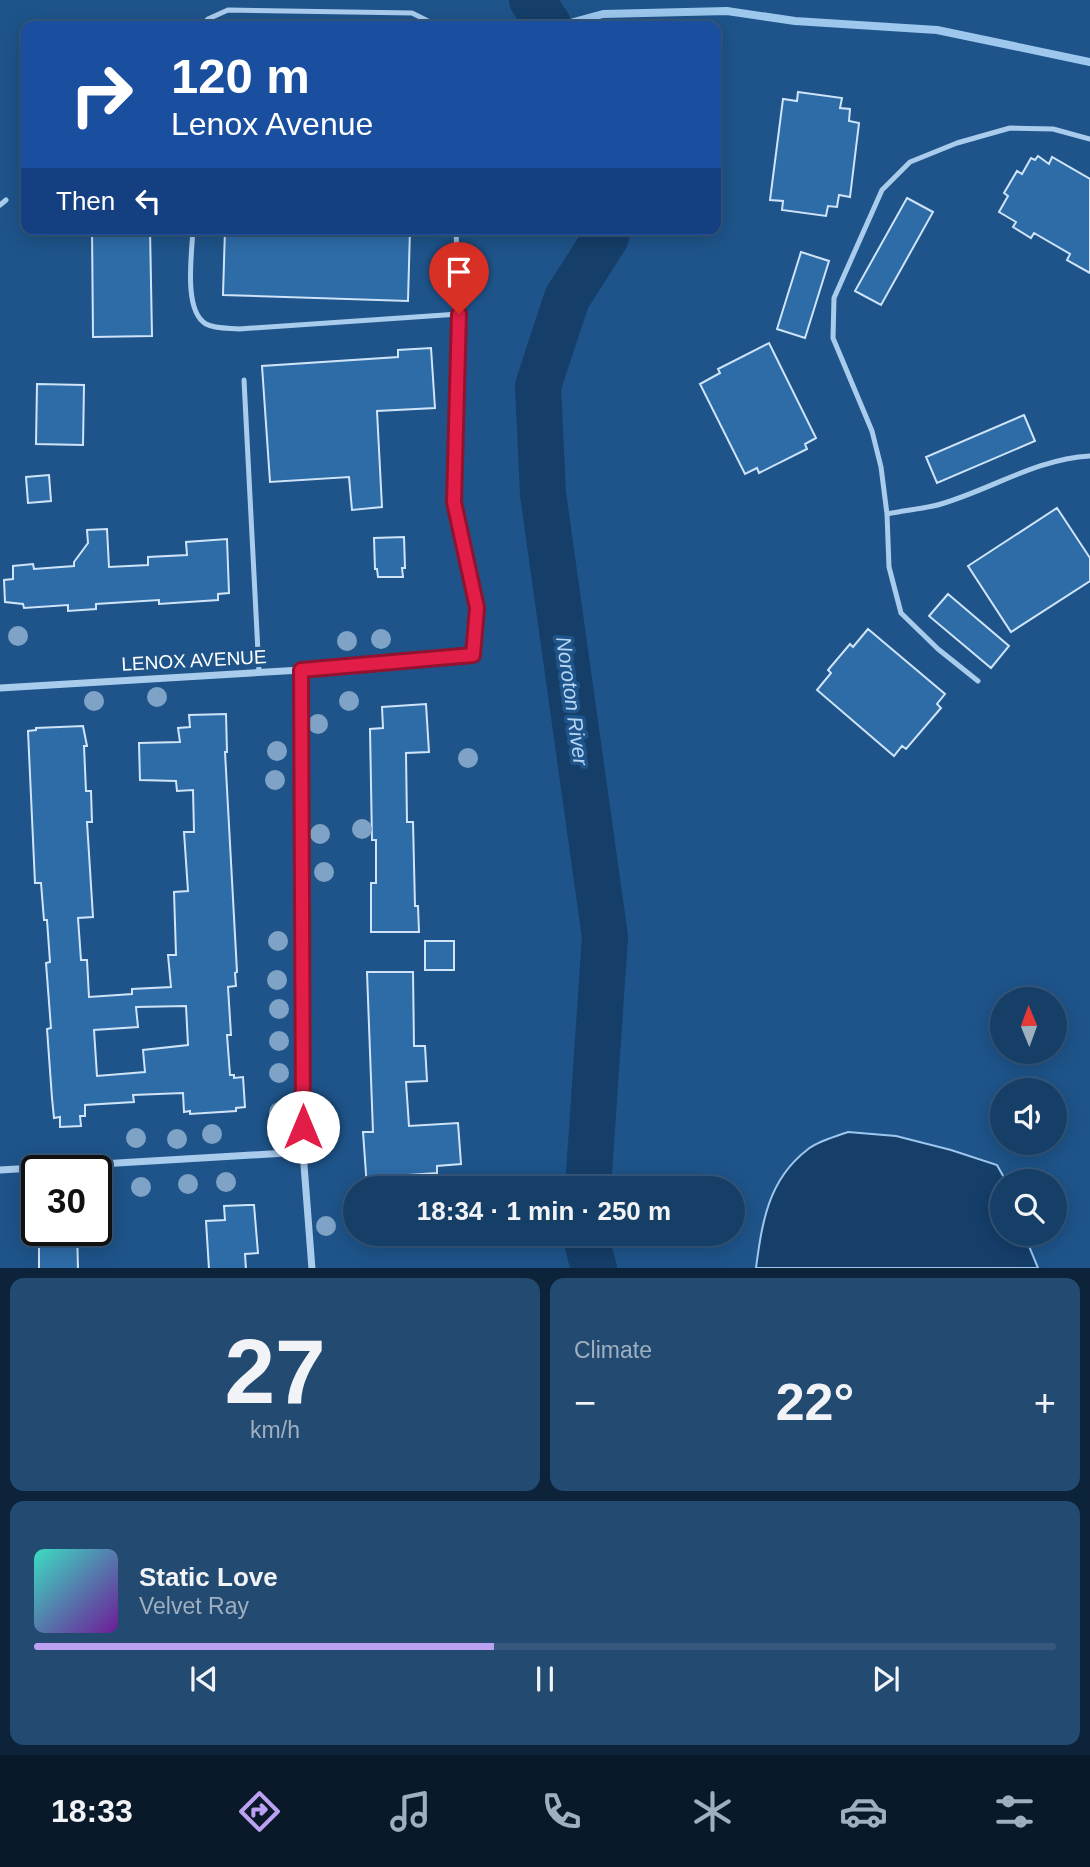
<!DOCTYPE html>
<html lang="en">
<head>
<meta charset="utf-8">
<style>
  body { margin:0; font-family:Arial,sans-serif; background:#234a71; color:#f1f3f6; height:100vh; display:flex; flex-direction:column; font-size:26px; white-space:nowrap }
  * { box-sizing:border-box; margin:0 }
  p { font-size:23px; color:#9eafc0 }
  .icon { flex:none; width:38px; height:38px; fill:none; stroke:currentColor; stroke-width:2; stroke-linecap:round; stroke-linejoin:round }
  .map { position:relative; height:1268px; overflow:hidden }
  .side { display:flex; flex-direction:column; gap:10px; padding:10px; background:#0c2339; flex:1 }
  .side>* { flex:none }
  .guide { position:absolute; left:21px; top:21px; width:700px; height:214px; border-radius:14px; box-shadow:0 4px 18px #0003,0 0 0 2px #35587c; background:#1a4fa0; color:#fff; overflow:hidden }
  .needle { width:46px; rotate:359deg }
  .tools { position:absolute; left:990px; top:987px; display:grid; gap:14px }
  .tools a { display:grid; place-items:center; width:77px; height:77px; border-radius:50%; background:#163f68; box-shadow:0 4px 18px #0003,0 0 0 2px #35587c; font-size:35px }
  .speed { position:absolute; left:21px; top:1155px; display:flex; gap:14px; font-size:35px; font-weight:700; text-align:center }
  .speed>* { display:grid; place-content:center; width:91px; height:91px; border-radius:50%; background:#163f68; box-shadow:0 4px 18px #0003,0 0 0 2px #35587c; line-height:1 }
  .speed .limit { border:4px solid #111; border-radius:10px; background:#fff; color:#111 }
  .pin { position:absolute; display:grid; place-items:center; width:60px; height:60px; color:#fff; margin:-72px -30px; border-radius:50% 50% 50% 0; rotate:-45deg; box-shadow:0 0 7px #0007 }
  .pin .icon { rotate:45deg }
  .me { position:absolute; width:77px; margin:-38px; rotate:0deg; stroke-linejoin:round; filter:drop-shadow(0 0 5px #0008) }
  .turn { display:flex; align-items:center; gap:24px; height:147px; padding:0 35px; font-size:32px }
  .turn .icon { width:91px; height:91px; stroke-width:2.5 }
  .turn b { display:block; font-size:49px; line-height:60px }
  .then { display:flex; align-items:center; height:66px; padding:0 35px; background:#0003; gap:14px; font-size:26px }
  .big { font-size:52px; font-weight:600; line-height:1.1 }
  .side .widget { flex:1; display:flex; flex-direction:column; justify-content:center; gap:10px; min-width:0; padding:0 24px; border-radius:14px; background:#234a71 }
  .side .dial { align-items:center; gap:0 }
  .dial b { font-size:91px; line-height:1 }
  .song { display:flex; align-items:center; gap:21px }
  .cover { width:84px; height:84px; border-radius:10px; background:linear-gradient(135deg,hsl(170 70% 55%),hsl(280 70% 35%)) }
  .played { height:7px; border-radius:4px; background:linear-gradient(90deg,#bca0f2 45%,#35587c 45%) }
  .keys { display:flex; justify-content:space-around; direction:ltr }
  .heat { display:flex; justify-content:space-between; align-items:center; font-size:38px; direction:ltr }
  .side .tiles { flex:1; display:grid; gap:10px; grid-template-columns:1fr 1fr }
  .widget:last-child { grid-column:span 2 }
  .trip { position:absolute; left:343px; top:1176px; width:402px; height:70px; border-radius:35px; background:#163f68; box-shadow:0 4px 18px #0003,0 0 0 2px #35587c; font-weight:600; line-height:70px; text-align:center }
  .tabs { display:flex; height:112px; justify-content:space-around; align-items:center; background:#09192a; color:#9eafc0 }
  .tabs .icon { width:49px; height:49px }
  .tabs .on { color:#bca0f2 }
  .tabs b { font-size:32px; color:#f1f3f6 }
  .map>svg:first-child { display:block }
</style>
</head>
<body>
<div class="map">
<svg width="1090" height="1269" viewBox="0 0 1090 1269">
  <rect width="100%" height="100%" fill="#1e548a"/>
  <path fill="#153e69" stroke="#9dc7ed" stroke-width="2" d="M848 1132 896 1136 951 1150 997 1165 1006 1181H1003V1234H1024L1038 1268H756C762 1223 768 1180 807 1150 817 1141 835 1137 848 1132Z"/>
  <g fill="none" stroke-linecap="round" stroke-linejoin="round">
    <path stroke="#9dc7ed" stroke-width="8" d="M559 26 603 14 727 11 795 21 937 30 1090 62"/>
    <path stroke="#153e69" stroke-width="46" d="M532 0 549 26
      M588 1188 605 937 543 494 538 386 567 298 606 237 607 229
      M585 1234 594 1269"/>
  </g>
  <path fill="#2e6ca8" stroke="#cfe4f8" stroke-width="2" fill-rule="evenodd" d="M798 92 842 98 840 108 850 109 849 121 859 123 850 197 839 195 837 207 828 206 826 216 782 210 783 201 770 200 783 99 797 101Z
    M1038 156 1049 164 1052 157 1090 179V273L1067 260 1070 254 1034 233 1031 238 1013 227 1016 222 999 212 1008 196 1004 193 1017 171 1022 174 1031 158 1035 160Z
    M907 198 933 212 881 305 855 291Z
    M92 229H150L152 336 93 337Z
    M225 229H410L408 301 223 295Z
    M801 252 829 261 805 338 777 329Z
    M769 343 816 438 805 444 807 449 759 473 757 468 745 474 700 384 720 373 718 369Z
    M431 348 435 408 377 411 382 507 352 510 349 477 270 482 262 366 398 357V350Z
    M37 384 84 385 83 445 36 444Z
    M1024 415 1035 441 937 483 926 457Z
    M49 475 51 501 28 503 26 477Z
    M1057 508 1090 558V581L1011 632 968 566Z
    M107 529 109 567 148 565V557L187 555 186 542 227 539 229 593 218 594V600L159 604V600L96 604V609L68 611V605L24 608 23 604 5 602 4 580 13 579V566L33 564 34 569 74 566V562L88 543 87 530Z
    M404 537 405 568H402L403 577H378L377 569H375L374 538Z
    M948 594 1009 646 991 668 929 616Z
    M868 629 945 694 937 704 941 708 906 749 902 746 894 756 817 690 831 673 828 670 850 644 853 647Z
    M426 704 429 752 406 753 407 822H413L415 906H418L419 932H371V883H376V840H372L370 729 383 728 382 707Z
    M226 714 227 752H225L237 972 235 973 236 986 228 987 231 1035H227L230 1075H234V1078L243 1077 245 1107 236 1108V1111L190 1114V1111L184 1112 183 1093 133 1095 134 1102 85 1105V1116H80L81 1126 60 1127V1117L54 1118 52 1098 47 1029 51 1028 46 963 50 962 47 920H44L41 883H35L28 731 36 730V728L83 726 87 746H84L86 791H91L92 822H87L93 917 78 918 81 960H87L89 997 132 994V989L171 987 168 955H176L174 892 188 891 184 832H194L193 790 177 791 176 781 140 780 139 743 180 742 178 728 190 727 189 715ZM186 1006 188 1045 143 1050 145 1072 97 1076 94 1030 138 1027 136 1007Z
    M425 941H454V970H425Z
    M367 972H413L414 1046H425L427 1081 406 1082 409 1126 458 1123 461 1164 437 1166V1173L409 1175 410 1188H367L363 1132H373Z
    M248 1205H254L258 1253 245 1254 246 1269H209L206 1221 225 1220 224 1206Z
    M39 1230H77L78 1269H39Z"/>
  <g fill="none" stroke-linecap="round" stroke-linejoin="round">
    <path stroke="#aaccec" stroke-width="5" d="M202 26 208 19 228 10 412 13 438 26
      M0 205 6 200
      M193 229C192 253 183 311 206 324 215 329 230 328 239 329L459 314
      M456 229 459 314 454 502 477 608 473 655
      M244 380 259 672
      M887 514C905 510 924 509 941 504 992 489 1036 459 1090 456
      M978 681 938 649 901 613 889 567 887 514 881 467 872 431 833 338 834 298 882 190 910 162 957 143 1010 128 1053 129 1090 139"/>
    <path stroke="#aaccec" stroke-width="7" d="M301 670 303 1152 312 1269
      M0 688 301 670 473 655
      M0 1170 303 1152"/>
  </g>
  <g fill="#7fa3c6">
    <circle cx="18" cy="636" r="10"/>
    <circle cx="381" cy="639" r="10"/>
    <circle cx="347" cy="641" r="10"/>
    <circle cx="157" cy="697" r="10"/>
    <circle cx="94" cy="701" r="10"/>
    <circle cx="349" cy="701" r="10"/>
    <circle cx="318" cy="724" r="10"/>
    <circle cx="277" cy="751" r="10"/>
    <circle cx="468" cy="758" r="10"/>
    <circle cx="275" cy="780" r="10"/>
    <circle cx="362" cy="829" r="10"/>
    <circle cx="320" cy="834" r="10"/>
    <circle cx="324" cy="872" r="10"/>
    <circle cx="278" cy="941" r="10"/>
    <circle cx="277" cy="980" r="10"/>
    <circle cx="279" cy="1009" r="10"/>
    <circle cx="279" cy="1041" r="10"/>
    <circle cx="279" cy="1073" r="10"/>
    <circle cx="279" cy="1112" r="10"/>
    <circle cx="212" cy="1134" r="10"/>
    <circle cx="136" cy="1138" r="10"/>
    <circle cx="177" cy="1139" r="10"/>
    <circle cx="226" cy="1182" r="10"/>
    <circle cx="188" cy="1184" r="10"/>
    <circle cx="141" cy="1187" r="10"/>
    <circle cx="326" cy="1226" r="10"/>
  </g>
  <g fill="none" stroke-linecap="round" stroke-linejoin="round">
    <defs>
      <path id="route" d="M303 1127 301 670 473 655 477 608 454 502 459 314"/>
    </defs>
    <use href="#route" stroke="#92132f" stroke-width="18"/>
    <use href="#route" stroke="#e11d48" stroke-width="12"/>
  </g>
  <g text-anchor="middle" stroke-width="7" stroke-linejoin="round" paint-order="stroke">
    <g font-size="19" fill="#fff" stroke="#1e548a">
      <text transform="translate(194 660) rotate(-3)" y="7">LENOX AVENUE</text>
    </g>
    <g font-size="21" font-style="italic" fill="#b6d5f3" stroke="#1e548a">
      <text transform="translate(572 701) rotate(82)" y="7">Noroton River</text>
    </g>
  </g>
</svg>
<div class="tools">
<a><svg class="needle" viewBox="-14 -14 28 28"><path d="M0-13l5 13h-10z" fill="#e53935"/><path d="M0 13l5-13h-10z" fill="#9eafc0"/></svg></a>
<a><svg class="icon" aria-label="sound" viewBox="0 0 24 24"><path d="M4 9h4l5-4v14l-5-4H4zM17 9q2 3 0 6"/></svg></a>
<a><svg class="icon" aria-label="search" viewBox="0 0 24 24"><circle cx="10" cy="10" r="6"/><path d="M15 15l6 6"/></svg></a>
</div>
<div class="speed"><div class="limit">30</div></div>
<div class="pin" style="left:459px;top:314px;background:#d93025"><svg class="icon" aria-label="arrive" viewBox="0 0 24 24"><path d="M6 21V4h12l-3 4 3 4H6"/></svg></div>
<svg class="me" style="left:303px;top:1127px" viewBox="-20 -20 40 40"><circle r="19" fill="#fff"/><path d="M0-13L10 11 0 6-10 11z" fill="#e11d48"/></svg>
<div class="trip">18:34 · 1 min · 250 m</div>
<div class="guide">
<div class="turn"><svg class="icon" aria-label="right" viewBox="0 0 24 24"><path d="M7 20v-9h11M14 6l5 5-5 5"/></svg><div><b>120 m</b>Lenox Avenue</div></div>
<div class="then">Then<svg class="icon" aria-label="left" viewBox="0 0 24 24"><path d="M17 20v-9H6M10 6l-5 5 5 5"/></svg></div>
</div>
</div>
<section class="side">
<div class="tiles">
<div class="widget dial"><b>27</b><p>km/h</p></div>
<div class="widget"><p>Climate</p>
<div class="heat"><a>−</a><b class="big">22°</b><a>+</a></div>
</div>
<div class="widget">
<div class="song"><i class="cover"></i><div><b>Static Love</b><p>Velvet Ray</p></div></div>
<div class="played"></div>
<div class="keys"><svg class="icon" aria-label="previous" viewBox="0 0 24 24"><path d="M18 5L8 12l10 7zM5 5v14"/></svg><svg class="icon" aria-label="pause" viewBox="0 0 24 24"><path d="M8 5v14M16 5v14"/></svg><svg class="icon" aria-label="next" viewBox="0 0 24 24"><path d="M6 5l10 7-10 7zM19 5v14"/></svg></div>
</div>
</div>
</section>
<nav class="tabs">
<b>18:33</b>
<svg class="icon on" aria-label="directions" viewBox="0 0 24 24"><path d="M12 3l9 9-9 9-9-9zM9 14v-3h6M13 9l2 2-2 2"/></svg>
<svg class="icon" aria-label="music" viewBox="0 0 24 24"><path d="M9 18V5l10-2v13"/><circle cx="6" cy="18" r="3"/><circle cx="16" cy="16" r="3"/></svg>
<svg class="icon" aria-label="phone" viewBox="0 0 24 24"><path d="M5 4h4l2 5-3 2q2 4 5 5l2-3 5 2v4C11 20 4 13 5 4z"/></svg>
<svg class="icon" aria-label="climate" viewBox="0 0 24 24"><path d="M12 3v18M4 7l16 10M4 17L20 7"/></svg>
<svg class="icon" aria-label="car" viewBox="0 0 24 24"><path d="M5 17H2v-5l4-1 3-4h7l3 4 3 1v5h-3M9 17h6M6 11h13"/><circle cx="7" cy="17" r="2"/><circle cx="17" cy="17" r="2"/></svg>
<svg class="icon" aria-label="filters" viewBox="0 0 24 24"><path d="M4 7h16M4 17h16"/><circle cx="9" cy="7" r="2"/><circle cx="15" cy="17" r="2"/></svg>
</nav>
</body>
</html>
